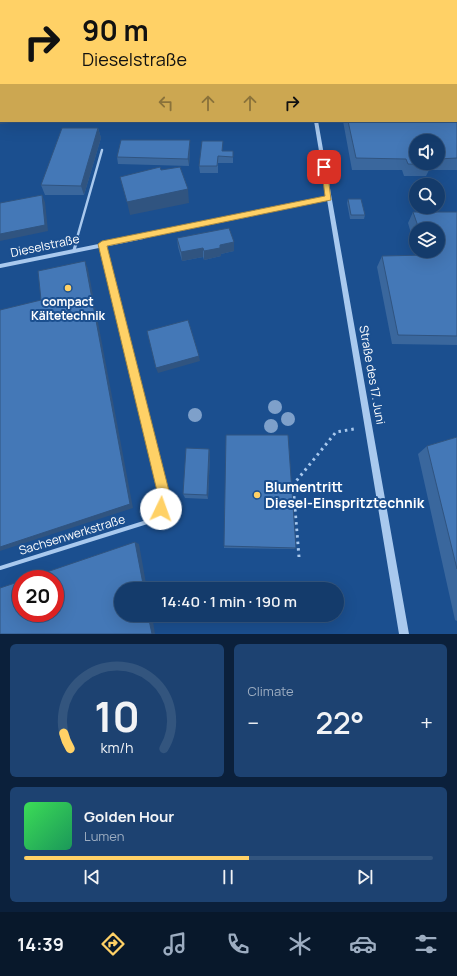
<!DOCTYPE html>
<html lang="en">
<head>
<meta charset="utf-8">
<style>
  body { margin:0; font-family:Manrope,sans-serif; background:#1d4271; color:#f1f3f6; height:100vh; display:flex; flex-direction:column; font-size:15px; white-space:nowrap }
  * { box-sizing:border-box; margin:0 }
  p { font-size:13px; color:#9dadc1 }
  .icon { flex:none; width:22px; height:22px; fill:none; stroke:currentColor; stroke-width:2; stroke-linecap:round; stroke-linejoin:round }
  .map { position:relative; height:634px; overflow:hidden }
  .side { display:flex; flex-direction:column; gap:10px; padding:10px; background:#0b203b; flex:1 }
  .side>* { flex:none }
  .guide { position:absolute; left:0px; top:0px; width:457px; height:122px; box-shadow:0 4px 16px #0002,0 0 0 1px #33557e; background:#ffd166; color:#111; overflow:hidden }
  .controls { position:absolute; left:409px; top:134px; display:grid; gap:8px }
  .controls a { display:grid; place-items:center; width:36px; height:36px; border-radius:50%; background:#143b6b; box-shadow:0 4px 16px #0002,0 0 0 1px #33557e; font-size:20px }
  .speed { position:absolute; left:12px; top:570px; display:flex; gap:8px; font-size:20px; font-weight:700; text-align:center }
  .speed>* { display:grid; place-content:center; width:52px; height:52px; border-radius:50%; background:#143b6b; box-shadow:0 4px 16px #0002,0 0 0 1px #33557e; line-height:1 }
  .speed .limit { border:6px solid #d22; background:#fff; color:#111 }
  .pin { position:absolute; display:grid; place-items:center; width:34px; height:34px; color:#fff; margin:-17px; border-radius:8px; box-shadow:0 2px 6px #0006 }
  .me { position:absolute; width:44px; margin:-22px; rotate:3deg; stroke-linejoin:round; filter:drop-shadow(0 0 3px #0008) }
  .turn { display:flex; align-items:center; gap:14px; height:84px; padding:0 16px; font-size:18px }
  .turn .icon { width:52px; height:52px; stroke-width:2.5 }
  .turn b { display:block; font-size:28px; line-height:34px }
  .lanes { display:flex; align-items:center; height:38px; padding:0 16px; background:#0003; justify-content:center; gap:20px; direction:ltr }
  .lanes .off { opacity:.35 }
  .big { font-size:30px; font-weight:600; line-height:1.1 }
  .side .widget { flex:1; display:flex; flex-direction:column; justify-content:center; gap:6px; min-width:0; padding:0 14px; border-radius:6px; background:#1d4271 }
  .side .dial { align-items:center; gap:0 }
  .dial svg { height:104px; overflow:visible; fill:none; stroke:#33557e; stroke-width:7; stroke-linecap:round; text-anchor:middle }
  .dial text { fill:#f1f3f6; stroke:none }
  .song { display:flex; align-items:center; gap:12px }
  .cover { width:48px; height:48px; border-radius:6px; background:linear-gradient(135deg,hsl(130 70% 55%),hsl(150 70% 35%)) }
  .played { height:4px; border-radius:2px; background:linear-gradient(90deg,#ffd166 55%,#33557e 55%) }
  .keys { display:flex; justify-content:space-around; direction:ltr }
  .heat { display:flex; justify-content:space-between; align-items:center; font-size:22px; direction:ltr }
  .side .tiles { flex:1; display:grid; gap:10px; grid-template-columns:1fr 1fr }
  .widget:last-child { grid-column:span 2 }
  .trip { position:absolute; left:114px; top:582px; width:230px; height:40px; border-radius:20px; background:#143b6b; box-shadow:0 4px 16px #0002,0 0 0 1px #33557e; font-weight:600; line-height:40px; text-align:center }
  .tabs { display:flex; height:64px; justify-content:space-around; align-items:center; background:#08182b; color:#9dadc1 }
  .tabs .icon { width:28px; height:28px }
  .tabs .selected { color:#ffd166 }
  .tabs b { font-size:18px; color:#f1f3f6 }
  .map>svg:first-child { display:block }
</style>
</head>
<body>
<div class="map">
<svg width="457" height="634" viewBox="0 0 457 634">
  <rect width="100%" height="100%" fill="#1b4f8f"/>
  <path fill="#2e69ad" d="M1 0H278V1H1L0 87V3Z"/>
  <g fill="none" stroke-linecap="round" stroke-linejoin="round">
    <path stroke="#a9c9ee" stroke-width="3" stroke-dasharray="2.5 4" stroke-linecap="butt" d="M299 557 293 485 336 432 354 429"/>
    <path stroke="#a9c9ee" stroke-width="2.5" d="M77 238 102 150"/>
    <path stroke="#a9c9ee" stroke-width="3" d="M102 244 143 411
      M74 250 78 237"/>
    <path stroke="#a9c9ee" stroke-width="4" d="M0 568 147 522 161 509 163 491 143 410"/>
    <path stroke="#a9c9ee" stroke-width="3" d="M138 238 329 198"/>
    <path stroke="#a9c9ee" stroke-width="4" d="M0 266 143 237"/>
    <path fill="#a9c9ee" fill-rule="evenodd" d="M295 0H299V1H295Z
      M0 93H1V95H0Z
      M314 121H318L409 634H399Z"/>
  </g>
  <g fill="#7ea0ca">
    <circle cx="275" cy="407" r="7"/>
    <circle cx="195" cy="415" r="7"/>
    <circle cx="288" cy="419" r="7"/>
    <circle cx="271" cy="426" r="7"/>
  </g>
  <path fill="#3a679d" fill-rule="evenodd" d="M457 84V170H429L426 176H404L402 170H352L343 121H456ZM438 141V163H416Z
    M98 128 101 138 84 195H45L41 185Z
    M190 140V147L189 166 118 164 117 157Z
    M223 151H233V163H218V173H200L199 166Z
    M348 199 365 215 364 219H350L347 203Z
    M413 212H457V345L392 344 377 267 382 256H418L416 251H438V229H416V250L408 223Z
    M177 238 234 242V251L221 254V256L204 260 203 257 182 261 178 247Z
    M457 437V621L455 620 418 454 427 446Z
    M209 449 210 454 208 499 185 498 183 494Z
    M224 546 296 548 294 549 224 548Z"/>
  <path fill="#305480" d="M0 109H1V121H9V123L0 124Z
    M98 128 101 138 84 195 81 186Z
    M190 140V147L189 166 188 159Z
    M188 189 189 203 130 215 127 202Z
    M42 195 45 202 48 231 0 241V234Z
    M234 242V251L221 254V256L204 260V251L220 245Z
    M203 248V257L182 261 181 252Z
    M85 261 88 269 133 508 0 551V547Z
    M199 356 200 361 158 373 156 368Z
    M209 449 210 454 208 499 207 495Z
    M135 542 139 544 147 589H144Z
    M148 615H152L155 634H152Z"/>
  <path fill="#4478b7" stroke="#305480" d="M319 0H346V1H319Z
    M456 84H457V158L438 159V141H416V163H431V165L408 164 406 159 356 158 348 121H456Z
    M0 95H1V109H0Z
    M62 128H98L81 186 41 185Z
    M121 140H190L188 159 117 157Z
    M202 141H223L222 151H233V157L218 156 217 166H199Z
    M160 167 161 170 180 167 188 189 127 202 120 177Z
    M42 195 45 225 0 234V203Z
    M348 199H361L365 215H351Z
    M413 212H457V336L398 335 382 256 427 255 425 251H438V229H419Z
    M229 228 234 242 220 245V248L204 251 203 248 181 252 177 238Z
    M85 261 130 504 0 547V310L41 300 38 271Z
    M188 320 199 356 156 368 147 331Z
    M226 435H288L296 548 224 546Z
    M457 437V569L427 446Z
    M186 448 209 449 207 495 183 494Z
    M135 542 144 589H121V615H148L152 634H0V588L21 581V613H55V579H26Z"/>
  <path fill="#ffd166" stroke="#a68842" d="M321 165 327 167 331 200 107 246 169 491 166 513 161 515 157 513 156 509 157 491 98 244 102 241 325 196Z"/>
  <g fill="#ffd166" stroke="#1b4f8f" stroke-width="1.5">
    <circle cx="68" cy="288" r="4"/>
    <circle cx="257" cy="495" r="4"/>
  </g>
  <g text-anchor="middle" stroke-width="4" stroke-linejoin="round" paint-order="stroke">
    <g font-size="12" fill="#fff" stroke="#1b4f8f">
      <text transform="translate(45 246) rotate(-12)" y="4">Dieselstraße</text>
      <text transform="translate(372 375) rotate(80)" y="4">Straße des 17. Juni</text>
      <text transform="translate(72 535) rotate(-17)" y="4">Sachsenwerkstraße</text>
    </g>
    <g font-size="12" font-weight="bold" fill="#fff" stroke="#1b4f8f">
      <text x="68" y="306">compact<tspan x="68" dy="14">Kältetechnik</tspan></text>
    </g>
    <g font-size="14" font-weight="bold" fill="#fff" stroke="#1b4f8f" text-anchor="start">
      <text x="265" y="492">Blumentritt<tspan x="265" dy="16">Diesel-Einspritztechnik</tspan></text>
    </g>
  </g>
</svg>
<div class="controls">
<a><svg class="icon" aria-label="sound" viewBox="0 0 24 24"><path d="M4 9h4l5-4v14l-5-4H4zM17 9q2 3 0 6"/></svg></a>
<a><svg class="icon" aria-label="search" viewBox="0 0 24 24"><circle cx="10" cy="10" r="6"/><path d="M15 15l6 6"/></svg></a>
<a><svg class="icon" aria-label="layers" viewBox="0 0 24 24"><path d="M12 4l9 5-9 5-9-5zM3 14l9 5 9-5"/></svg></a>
</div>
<div class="speed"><div class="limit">20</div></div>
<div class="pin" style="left:324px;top:167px;background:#d93025"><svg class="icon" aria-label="arrive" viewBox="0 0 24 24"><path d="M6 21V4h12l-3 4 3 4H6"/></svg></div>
<svg class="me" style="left:161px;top:509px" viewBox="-20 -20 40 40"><circle r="19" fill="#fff"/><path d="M0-13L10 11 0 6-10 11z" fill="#ffd166"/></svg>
<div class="trip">14:40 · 1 min · 190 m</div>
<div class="guide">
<div class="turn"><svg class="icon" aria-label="right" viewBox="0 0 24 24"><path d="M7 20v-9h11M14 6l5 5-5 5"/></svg><div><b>90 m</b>Dieselstraße</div></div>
<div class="lanes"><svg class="icon off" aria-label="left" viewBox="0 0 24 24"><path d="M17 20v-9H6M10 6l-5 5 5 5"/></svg><svg class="icon off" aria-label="ahead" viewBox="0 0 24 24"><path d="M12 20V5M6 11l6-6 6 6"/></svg><svg class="icon off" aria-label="ahead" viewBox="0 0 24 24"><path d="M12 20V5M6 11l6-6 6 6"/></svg><svg class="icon" aria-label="right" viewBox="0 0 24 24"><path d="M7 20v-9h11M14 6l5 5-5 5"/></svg></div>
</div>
</div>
<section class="side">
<div class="tiles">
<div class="widget dial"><svg viewBox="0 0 100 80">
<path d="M14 69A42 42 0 1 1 86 69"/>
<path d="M14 69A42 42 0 0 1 9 57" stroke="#ffd166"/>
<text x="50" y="56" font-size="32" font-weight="700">10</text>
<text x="50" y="72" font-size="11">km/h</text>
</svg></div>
<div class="widget"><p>Climate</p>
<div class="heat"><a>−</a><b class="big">22°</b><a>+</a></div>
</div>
<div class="widget">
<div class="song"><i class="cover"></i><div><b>Golden Hour</b><p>Lumen</p></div></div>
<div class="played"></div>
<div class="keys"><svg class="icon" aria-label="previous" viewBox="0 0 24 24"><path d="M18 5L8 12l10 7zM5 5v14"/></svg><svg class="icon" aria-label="pause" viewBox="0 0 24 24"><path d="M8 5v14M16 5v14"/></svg><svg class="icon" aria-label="next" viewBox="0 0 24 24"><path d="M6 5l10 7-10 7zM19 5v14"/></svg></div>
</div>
</div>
</section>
<nav class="tabs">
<b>14:39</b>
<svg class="icon selected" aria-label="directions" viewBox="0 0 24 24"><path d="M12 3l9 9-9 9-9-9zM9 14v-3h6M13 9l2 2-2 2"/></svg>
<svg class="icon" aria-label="music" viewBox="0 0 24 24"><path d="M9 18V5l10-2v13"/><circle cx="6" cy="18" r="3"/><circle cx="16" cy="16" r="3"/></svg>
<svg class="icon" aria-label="phone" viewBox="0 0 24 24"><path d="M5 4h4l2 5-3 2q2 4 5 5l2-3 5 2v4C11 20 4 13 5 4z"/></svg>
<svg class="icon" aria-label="climate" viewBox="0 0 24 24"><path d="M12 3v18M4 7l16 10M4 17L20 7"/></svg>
<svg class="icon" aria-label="car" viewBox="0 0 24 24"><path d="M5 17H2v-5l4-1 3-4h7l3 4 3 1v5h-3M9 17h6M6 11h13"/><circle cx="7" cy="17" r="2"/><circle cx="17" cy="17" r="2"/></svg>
<svg class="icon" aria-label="filters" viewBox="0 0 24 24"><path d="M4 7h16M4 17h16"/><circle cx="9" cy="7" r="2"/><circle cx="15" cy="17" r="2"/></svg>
</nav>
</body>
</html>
